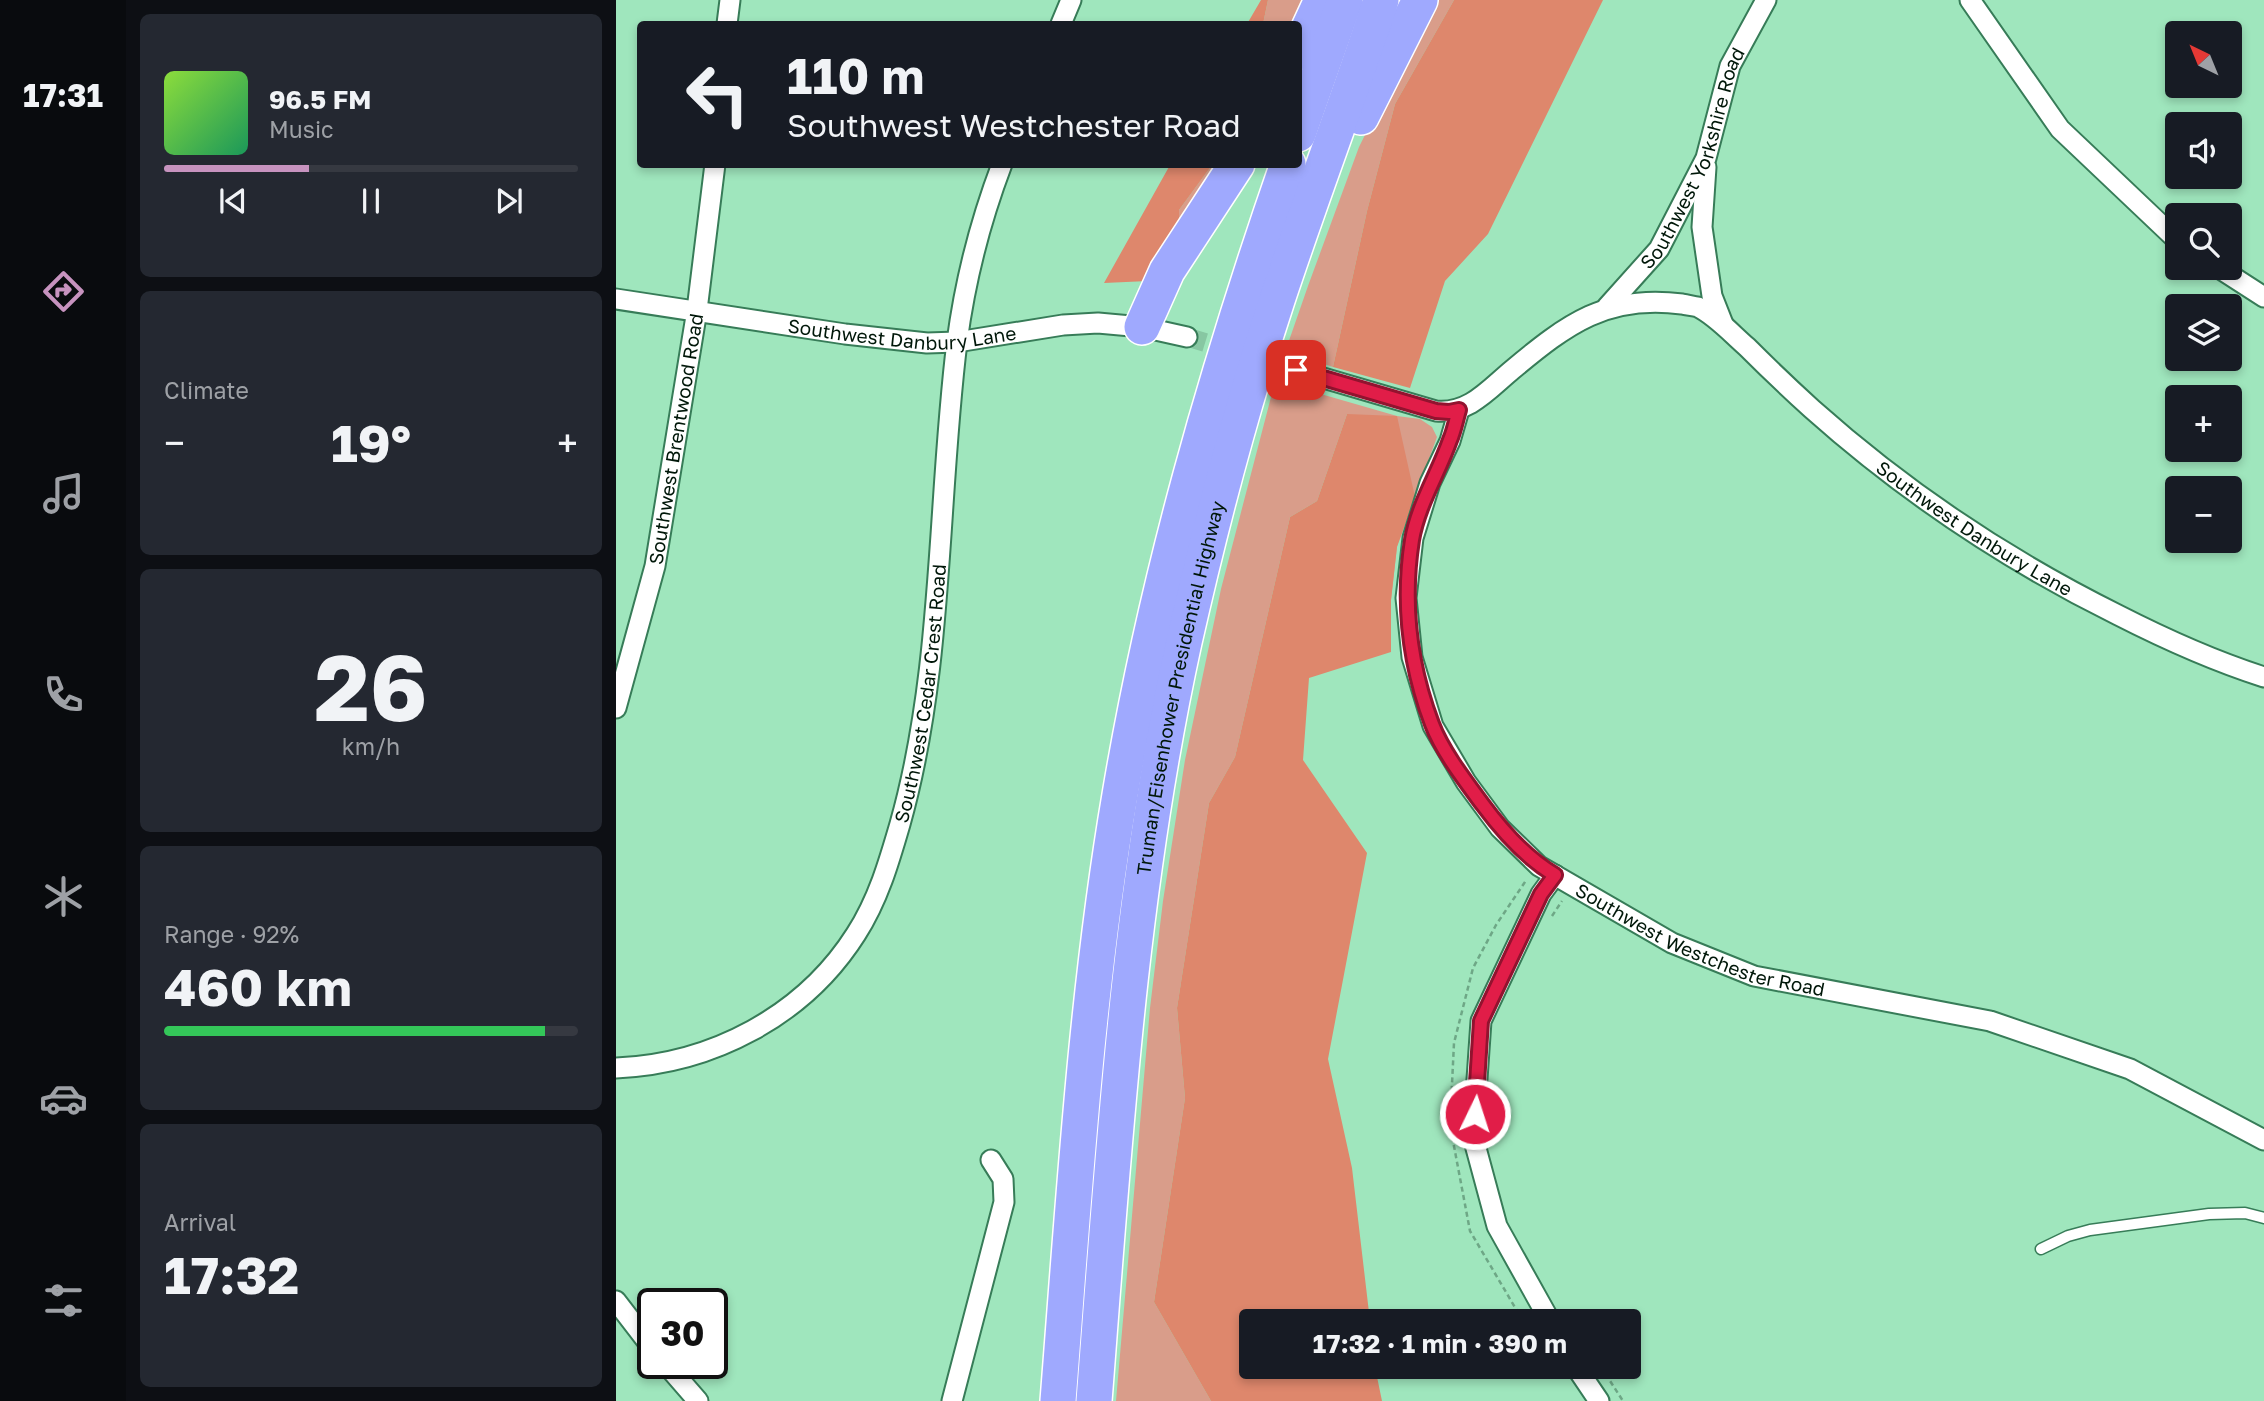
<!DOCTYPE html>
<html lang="en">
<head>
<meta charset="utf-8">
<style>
  body { margin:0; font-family:"Golos Text",sans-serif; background:#242831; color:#f1f3f6; height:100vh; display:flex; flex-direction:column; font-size:26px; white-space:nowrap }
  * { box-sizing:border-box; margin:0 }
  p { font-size:23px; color:#9ea1a6 }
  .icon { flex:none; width:38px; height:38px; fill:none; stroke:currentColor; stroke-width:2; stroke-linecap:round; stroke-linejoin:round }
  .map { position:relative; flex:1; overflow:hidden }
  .sheet { display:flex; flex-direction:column; gap:14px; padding:14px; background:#0d0f14; width:490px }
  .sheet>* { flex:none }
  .banner { position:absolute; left:21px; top:21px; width:665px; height:147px; border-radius:7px; box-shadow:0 4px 10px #0003; background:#171b24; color:#f1f3f6; overflow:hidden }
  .needle { width:46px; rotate:317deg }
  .buttons { position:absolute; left:1549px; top:21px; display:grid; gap:14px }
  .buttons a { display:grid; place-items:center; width:77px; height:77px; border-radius:7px; background:#171b24; box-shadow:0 4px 10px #0003; font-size:35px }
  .speed { position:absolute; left:21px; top:1288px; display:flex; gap:14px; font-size:35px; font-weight:700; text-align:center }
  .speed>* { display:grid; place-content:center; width:91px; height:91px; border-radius:50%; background:#171b24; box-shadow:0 4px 10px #0003; line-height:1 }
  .speed .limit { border:4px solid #111; border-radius:10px; background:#fff; color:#111 }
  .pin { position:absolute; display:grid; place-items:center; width:60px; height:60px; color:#fff; margin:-30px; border-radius:14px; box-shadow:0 4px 10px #0006 }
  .me { position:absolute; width:77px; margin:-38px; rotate:4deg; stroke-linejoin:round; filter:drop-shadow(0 0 5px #0008) }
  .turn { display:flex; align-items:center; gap:24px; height:147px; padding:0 35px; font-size:32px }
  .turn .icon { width:91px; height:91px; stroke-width:2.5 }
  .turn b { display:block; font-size:49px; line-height:60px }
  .big { font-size:52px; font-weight:700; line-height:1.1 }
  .sheet .tile { flex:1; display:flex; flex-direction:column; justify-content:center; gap:10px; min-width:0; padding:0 24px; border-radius:10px; background:#242831 }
  .sheet .dial { align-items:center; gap:0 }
  .dial b { font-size:91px; line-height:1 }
  .song { display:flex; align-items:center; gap:21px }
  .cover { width:84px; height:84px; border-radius:10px; background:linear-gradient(135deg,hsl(90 70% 55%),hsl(150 70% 35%)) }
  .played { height:7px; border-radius:4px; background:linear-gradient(90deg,#c793bf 35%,#363941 35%) }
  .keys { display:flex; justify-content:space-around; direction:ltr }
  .heat { display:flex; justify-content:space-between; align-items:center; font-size:38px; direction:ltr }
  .charge { height:10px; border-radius:5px; background:linear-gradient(90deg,#34c759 92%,#363941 0) }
  .trip { position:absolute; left:623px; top:1309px; width:402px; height:70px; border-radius:7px; background:#171b24; box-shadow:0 4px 10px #0003; font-weight:700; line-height:70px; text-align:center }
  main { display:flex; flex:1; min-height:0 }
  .dock { display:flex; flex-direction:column; width:126px; justify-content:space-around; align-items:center; background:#090b0e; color:#9ea1a6 }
  .dock .icon { width:49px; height:49px }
  .dock .active { color:#c793bf }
  .dock b { font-size:32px; color:#f1f3f6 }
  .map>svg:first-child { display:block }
</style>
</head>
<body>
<main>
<nav class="dock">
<b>17:31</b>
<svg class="icon active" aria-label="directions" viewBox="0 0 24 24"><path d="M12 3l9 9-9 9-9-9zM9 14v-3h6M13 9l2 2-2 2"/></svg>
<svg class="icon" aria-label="music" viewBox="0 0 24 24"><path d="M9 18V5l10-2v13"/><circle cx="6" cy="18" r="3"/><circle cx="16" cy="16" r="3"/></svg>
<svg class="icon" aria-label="phone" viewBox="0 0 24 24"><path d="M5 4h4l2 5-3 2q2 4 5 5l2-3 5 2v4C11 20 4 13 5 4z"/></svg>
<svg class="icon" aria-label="climate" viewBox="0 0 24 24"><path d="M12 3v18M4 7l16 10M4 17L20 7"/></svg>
<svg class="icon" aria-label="car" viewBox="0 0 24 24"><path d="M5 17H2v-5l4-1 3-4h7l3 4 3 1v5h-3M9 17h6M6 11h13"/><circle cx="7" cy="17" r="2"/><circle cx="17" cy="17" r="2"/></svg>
<svg class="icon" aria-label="filters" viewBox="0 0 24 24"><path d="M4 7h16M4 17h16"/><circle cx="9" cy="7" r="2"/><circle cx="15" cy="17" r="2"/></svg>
</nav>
<section class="sheet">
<div class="tile">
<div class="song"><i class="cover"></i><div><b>96.5 FM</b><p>Music</p></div></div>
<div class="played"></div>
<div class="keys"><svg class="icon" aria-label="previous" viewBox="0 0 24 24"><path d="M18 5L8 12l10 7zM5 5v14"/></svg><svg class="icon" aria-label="pause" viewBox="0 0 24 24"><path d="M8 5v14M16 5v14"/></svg><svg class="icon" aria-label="next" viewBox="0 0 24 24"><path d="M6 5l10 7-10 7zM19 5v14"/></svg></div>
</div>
<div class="tile"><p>Climate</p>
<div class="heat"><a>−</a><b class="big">19°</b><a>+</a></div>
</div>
<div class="tile dial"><b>26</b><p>km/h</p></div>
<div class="tile"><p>Range · 92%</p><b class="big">460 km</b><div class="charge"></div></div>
<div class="tile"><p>Arrival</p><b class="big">17:32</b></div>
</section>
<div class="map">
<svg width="1648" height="1401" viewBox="0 0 1648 1401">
  <rect width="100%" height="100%" fill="#9fe6bd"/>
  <path fill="#d99d8a" d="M652 0H688L678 24H647Z
    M816 0H838L779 104 751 211 717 367 684 356 677 386 781 416 804 419 816 427 821 437 781 546 775 600V652L731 414 701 501 674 517 619 757 593 803 561 1008 569 1098 538 1302 595 1401H500L534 1008 547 901 569 760 605 589 660 378 692 286 743 147Z
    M596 165H606L563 232V210Z"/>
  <path fill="#de876c" d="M645 0H652L647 24H631Z
    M838 0H987L872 234 829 281 794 388 717 367 751 211 779 104Z
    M554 165H596L563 210V232L532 281 488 283Z
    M731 414 781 416 799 497 781 547 775 600V652L693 678 687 760 751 853 712 1059 736 1168 754 1321H635V1367H759L766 1401H595L538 1302 569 1098 561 1008 593 803 619 757 674 517 701 501Z"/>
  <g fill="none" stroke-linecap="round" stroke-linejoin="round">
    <path stroke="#87c7a2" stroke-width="19" stroke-dasharray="19 10" stroke-linecap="butt" d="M571 337 680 370"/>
    <defs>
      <path id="service" d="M1425 1249 1452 1236 1474 1230 1593 1214 1629 1213 1648 1218"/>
      <g id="minor">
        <path d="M1354 0 1444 129 1561 240"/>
        <path d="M111 24 114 0"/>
        <path d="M445 24 455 0"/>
        <path d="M1090 167 1086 227 1096 296 1107 324"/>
        <path d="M1603 268 1648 297"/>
        <path id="s1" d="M0 299 229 334 311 343 341 342 447 325 482 323 526 327 571 337"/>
        <path id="s2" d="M991 307 1043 249 1090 158 1114 66 1150 0"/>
        <path id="s3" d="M680 370 820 411C853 414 872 390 896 370 951 324 991 294 1066 304 1071 305 1077 306 1082 307 1100 316 1116 334 1131 347 1152 368 1174 389 1196 409 1289 492 1391 560 1502 615 1549 639 1598 661 1648 677"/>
        <path id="s4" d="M843 410 834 441 814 483 797 538 790 598 796 657 817 726 850 782 884 828 923 866 1056 943 1138 976 1374 1021 1514 1069 1648 1140"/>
        <path id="s5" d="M0 708 39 566 81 310 99 164"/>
        <path id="s6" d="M0 1068C96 1064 188 1016 240 934 262 900 273 862 284 824 328 668 321 502 341 342 349 281 364 222 386 164"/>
        <path d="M0 1301 37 1349"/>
        <path d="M934 1321 881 1226 857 1137 865 1021 925 894 939 875"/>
        <path d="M49 1363 82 1401"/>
        <path d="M960 1367 983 1401"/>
        <path d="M336 1401 388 1202 387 1179 375 1160"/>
      </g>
      <g id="motorway">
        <path d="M682 52 706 0"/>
        <path d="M745 117 804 0"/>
        <path d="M682 134 729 0"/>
        <path d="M526 327 551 271 621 164"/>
        <path d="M442 1401C458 1199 470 995 504 795 540 580 600 371 672 164"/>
        <path id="s7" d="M478 1401C498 1146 513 892 568 642 594 527 624 412 661 300 694 200 732 101 765 0"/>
      </g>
    </defs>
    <use href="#service" stroke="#377c58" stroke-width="13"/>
    <use href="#minor" stroke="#377c58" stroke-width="23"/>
    <use href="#motorway" stroke="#fff" stroke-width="38"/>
    <path stroke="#6ea786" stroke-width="2.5" stroke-dasharray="5 3.5" stroke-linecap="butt" d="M936 916 946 901
      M950 1312 956 1321
      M907 1321 854 1231 834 1125 838 1043 857 968 880 925 911 879
      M985 1367 1007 1401"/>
    <use href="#service" stroke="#fff" stroke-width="10"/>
    <use href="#minor" stroke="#fff" stroke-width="19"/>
    <use href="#motorway" stroke="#9fa9fe" stroke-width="35"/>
  </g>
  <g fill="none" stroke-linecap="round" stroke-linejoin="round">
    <defs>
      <path id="route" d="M680 370 820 411 833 412 843 410C840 420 838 431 834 440 822 474 802 505 796 540 786 604 793 663 816 724 826 751 850 782 867 805 887 832 910 858 939 875L925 894 865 1021 859 1114"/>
    </defs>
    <use href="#route" stroke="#92132f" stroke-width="18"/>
    <use href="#route" stroke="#e11d48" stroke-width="12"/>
  </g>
  <g text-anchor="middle" stroke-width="6" stroke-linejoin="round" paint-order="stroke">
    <g font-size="19" fill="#001709" stroke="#dcfee9">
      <text dy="7" stroke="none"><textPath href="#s2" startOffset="175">Southwest Yorkshire Road</textPath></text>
      <text dy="7" stroke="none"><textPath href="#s1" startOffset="289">Southwest Danbury Lane</textPath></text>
      <text dy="7" stroke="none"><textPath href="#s5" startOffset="276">Southwest Brentwood Road</textPath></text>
      <text dy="7" stroke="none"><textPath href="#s3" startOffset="796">Southwest Danbury Lane</textPath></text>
      <text dy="7" stroke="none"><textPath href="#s7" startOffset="719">Truman/Eisenhower Presidential Highway</textPath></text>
      <text dy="7" stroke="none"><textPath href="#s6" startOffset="537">Southwest Cedar Crest Road</textPath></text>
      <text dy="7" stroke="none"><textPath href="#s4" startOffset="684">Southwest Westchester Road</textPath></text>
    </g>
  </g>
</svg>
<div class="buttons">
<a><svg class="needle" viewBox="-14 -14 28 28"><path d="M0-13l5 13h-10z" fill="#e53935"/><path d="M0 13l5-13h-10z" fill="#9ea1a6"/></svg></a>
<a><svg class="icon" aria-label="sound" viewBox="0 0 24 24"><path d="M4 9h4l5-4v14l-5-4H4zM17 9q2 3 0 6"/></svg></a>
<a><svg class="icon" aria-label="search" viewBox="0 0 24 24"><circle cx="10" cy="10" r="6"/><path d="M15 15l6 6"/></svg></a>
<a><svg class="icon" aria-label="layers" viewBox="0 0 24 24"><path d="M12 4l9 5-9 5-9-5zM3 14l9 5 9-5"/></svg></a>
<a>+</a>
<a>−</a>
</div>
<div class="speed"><div class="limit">30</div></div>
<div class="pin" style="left:680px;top:370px;background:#d93025"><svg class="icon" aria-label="arrive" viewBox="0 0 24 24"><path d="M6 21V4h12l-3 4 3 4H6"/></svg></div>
<svg class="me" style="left:859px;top:1114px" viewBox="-20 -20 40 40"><circle r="17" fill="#e11d48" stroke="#fff" stroke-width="3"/><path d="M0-11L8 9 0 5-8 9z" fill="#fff"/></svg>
<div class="trip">17:32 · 1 min · 390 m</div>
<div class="banner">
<div class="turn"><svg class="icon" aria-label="left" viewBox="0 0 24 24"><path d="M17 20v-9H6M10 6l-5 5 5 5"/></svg><div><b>110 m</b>Southwest Westchester Road</div></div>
</div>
</div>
</main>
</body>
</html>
